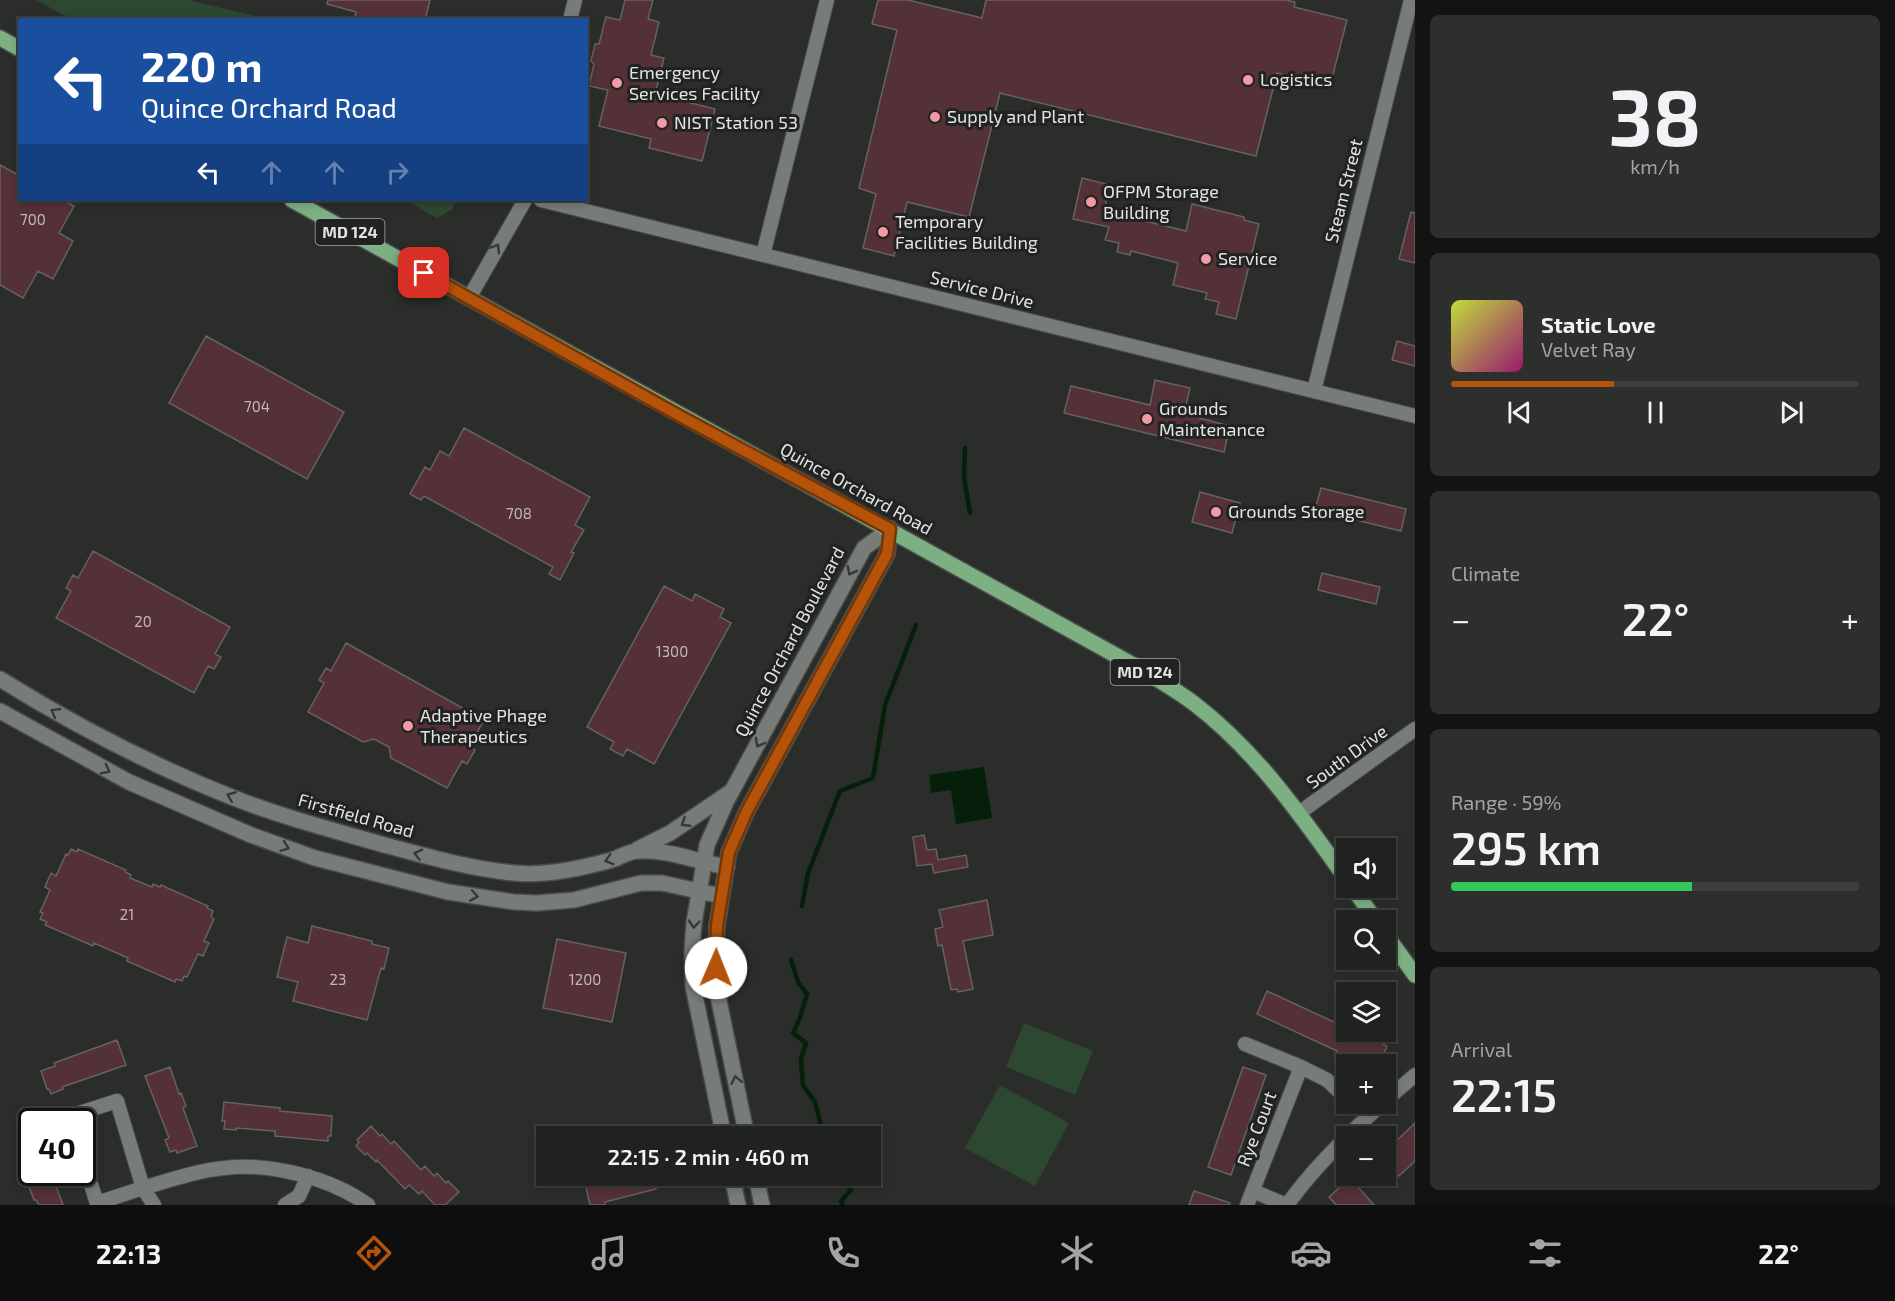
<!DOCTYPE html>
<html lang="en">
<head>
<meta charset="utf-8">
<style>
  body { margin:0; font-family:"Exo 2",sans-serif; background:#2d2f2d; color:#f1f3f6; height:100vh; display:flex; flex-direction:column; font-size:22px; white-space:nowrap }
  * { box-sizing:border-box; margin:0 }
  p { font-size:20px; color:#a2a4a5 }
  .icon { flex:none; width:33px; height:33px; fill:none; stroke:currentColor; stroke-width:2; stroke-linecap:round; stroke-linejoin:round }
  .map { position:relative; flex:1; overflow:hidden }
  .sheet { display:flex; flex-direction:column; gap:15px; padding:15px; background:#121312; width:480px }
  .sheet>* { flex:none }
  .banner { position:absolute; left:18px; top:18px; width:570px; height:183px; border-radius:0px; box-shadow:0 3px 9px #0003,0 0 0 2px #3d3f3e; background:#1a4fa0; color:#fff; overflow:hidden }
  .buttons { position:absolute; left:1336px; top:838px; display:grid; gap:12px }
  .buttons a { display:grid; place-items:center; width:60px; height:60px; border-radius:0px; background:#202220; box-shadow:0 3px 9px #0003,0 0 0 2px #3d3f3e; font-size:30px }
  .speed { position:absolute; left:18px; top:1108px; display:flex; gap:12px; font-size:30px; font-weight:700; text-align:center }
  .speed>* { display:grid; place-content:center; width:78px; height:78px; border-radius:50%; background:#202220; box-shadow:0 3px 9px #0003,0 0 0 2px #3d3f3e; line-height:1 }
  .speed .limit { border:3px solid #111; border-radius:9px; background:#fff; color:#111 }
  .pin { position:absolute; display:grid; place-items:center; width:51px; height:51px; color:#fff; margin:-26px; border-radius:12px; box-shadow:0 3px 9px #0006 }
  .me { position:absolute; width:66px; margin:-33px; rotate:1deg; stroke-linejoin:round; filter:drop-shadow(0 0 4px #0008) }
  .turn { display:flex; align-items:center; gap:21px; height:126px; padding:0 24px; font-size:27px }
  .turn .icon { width:78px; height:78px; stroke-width:2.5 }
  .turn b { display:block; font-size:42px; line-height:51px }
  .lanes { display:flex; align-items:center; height:57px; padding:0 24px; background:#0003; justify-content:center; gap:30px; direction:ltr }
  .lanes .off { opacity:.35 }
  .big { font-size:45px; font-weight:600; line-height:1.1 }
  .sheet .widget { flex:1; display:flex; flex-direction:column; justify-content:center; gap:9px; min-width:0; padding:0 21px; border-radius:9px; background:#2d2f2d }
  .sheet .dial { align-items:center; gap:0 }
  .dial b { font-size:78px; line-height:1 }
  .song { display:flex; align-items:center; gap:18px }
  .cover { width:72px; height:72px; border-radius:9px; background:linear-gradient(135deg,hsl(70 70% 55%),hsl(320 70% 35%)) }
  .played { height:6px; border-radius:3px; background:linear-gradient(90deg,#b45309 40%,#3d3f3e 40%) }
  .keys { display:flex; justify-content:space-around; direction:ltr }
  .heat { display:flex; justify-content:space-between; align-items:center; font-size:33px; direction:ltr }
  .charge { height:9px; border-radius:4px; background:linear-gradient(90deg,#34c759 59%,#3d3f3e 0) }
  .trip { position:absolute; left:536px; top:1126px; width:345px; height:60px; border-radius:0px; background:#202220; box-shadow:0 3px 9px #0003,0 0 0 2px #3d3f3e; font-weight:600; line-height:60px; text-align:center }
  .tabs { display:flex; height:96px; justify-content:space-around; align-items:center; background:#0d0e0d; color:#a2a4a5 }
  .tabs .icon { width:42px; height:42px }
  .tabs .selected { color:#b45309 }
  .tabs b { font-size:27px; color:#f1f3f6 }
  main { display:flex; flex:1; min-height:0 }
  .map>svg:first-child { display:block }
</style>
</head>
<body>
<main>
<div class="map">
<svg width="1415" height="1205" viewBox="0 0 1415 1205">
  <rect width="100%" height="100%" fill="#2a2d2a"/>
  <path fill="#2d4830" d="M36 0H188L267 19H71Z
    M405 200H454L453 209 437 218Z
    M1024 1023 1093 1051 1075 1095 1006 1067Z
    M1000 1085 1069 1123 1035 1186 965 1148Z"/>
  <path fill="#051f0a" d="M984 767 992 818 956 824 951 790 931 793 929 775Z"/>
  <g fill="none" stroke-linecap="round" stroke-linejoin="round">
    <path stroke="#051f0a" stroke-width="4.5" d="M965 448 964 478 970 513
      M802 906 808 873 840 791 873 778 885 705 916 625
      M791 960 798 982 807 994 800 1018 793 1033 806 1043 801 1059 803 1085 815 1102 824 1137
      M843 1205 841 1201 851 1190 844 1176"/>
  </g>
  <path fill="#543136" stroke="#666162" stroke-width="1.5" d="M328 0H430L425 20H354L356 12 327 4Z
    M625 0H653L648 19 659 22 651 55 664 58 655 94 715 109 702 161 649 148 651 139 599 126 608 90 589 86 594 64 591 61 595 44H599L606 17 620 20Z
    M878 0H908L982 18 986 0H1286L1295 2 1294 7 1347 20 1330 86 1277 73 1256 156 1000 93 969 217 907 202 894 256 863 248 876 194 859 188 897 30 872 24Z
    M0 165 20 176V200H62L74 206 59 233 73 241 53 279 38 271 23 298 0 285Z
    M1082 178 1110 185 1104 211 1186 231 1192 204 1244 217V220L1259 224 1236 319 1216 314 1219 302 1205 299 1207 293 1173 285 1178 263 1131 251 1130 255 1117 252 1119 243 1105 240 1109 227 1073 219Z
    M1411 212 1415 213V263L1399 259Z
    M206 336 344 412 307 479 169 403Z
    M1397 341 1415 346V366L1392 360Z
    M1155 380 1190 388 1184 414 1230 426 1224 452 1064 413 1071 386 1150 405Z
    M464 428 590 497 575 525 584 530 571 552 574 553 560 580 549 574 553 567 424 496 421 500 410 494 425 467 430 470 440 451 449 456Z
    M1321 488 1406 509 1401 531 1315 510Z
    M1200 492 1240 503 1232 533 1192 522Z
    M93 551 230 627 215 654 221 657 214 669 208 666 194 693 56 618 71 591 66 588 73 575 78 578Z
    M1322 573 1380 587 1376 604 1318 590Z
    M664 586 692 601 695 594 724 609 720 617 731 623 654 764 627 749 623 756 610 749 614 742 587 727Z
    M346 643 484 720 469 747 475 750 467 764 462 761 447 788 391 758 389 747 374 739 363 742 308 712 324 683 319 680 326 668 331 671Z
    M924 835 927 850 936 849 938 860 966 855 968 867 934 873 932 864 917 866 913 837Z
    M71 849 77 852 78 849 126 870 125 872 131 875 130 878 152 887 153 884 160 887 161 885 208 906 207 908 213 911 211 917 214 919 204 941 209 943 203 956 198 954 187 977 184 976 182 981 176 979 175 982 127 961 128 958 94 943 93 946 45 925 47 922 40 919 43 913 40 912 50 890 45 887 51 873 56 876 66 854 68 855Z
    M987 900 993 935 963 941 973 989 958 992 957 989 951 990 942 945 938 946 935 929 943 927 939 910Z
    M312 926 372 941V944L389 948 384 969 381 968 367 1020 293 1001 298 982 277 977 287 937 308 943Z
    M557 939 626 953 612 1022 543 1008Z
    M1267 991 1347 1028V1032H1357L1387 1046 1379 1065H1355L1335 1056 1337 1051 1257 1014Z
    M117 1040 126 1065 62 1087 63 1089 51 1094 49 1089H47L41 1071 55 1066 54 1063Z
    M170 1067 179 1094 181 1093 186 1106 183 1108 197 1146 177 1153 176 1150 170 1152 165 1140 169 1138 145 1076Z
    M1243 1067 1266 1075 1231 1175 1208 1167Z
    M224 1102 280 1108V1111L332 1116 331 1136H328V1141L275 1136V1131L236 1128V1130L224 1129 225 1121H222Z
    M1415 1123V1161L1399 1176 1386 1163V1151Z
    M371 1126 380 1136 382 1134 391 1144 394 1141 421 1170 425 1166 434 1176 437 1173 446 1183 448 1181 459 1192 445 1205H435L422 1191 419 1194 409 1185 405 1189 377 1160 376 1162 367 1153 365 1155 356 1146 359 1142 357 1140Z
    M32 1128V1170H30L17 1134Z
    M24 1173H51L63 1205H39L36 1200H34Z
    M597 1176H676V1180L655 1186 656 1189 605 1202V1205H590L585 1183 598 1180Z
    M1350 1178 1374 1205H1336L1329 1197Z
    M1194 1191 1230 1203 1229 1205H1189Z"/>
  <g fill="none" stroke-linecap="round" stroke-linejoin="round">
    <defs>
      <path id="minor" d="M570 20 575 0
        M541 200 1415 416
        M763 255 827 0
        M469 298 525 200
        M1314 391 1411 0
        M1299 813 1415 729
        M1245 1044 1301 1067 1327 1080 1347 1099
        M1386 1100 1415 1075
        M72 1122 70 1116 117 1101 143 1188 97 1203 82 1157
        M1253 1191 1286 1205
        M154 1205 143 1188C170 1180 196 1171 224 1168 269 1162 331 1178 368 1205
        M285 1205 299 1196 308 1176
        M1247 1205 1301 1067
        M1287 1205C1314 1167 1347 1135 1382 1104"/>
      <path id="tertiary" d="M0 679C74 725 153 766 234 798 282 817 332 830 381 844 422 855 463 867 505 872 540 877 574 870 608 861 618 859 628 851 638 851 668 849 697 862 727 867
        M0 711 129 782 251 835 315 858 448 892 514 902 537 903 574 900 641 883H662L721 896
        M638 849 670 833 729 793
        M724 1137 693 986 692 952 694 923 707 845 726 802 864 548 890 529
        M747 1137 718 996 716 952 717 925 729 852 747 811 887 554 890 529
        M732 1176 738 1205
        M756 1176 762 1205"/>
      <path id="primary" d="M0 38 20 49
        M292 200 1146 672C1163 683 1181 693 1196 705 1258 753 1302 817 1347 880
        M1353 888 1376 921
        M1386 935 1415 975"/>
    </defs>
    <use href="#minor" stroke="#494b49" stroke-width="16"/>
    <use href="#tertiary" stroke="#494b49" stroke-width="18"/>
    <use href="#primary" stroke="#494b49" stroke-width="18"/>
    <use href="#minor" stroke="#787c79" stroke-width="14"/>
    <use href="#tertiary" stroke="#787c79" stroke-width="15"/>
    <use href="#primary" stroke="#7cb083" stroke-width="15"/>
  </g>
  <defs><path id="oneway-chevron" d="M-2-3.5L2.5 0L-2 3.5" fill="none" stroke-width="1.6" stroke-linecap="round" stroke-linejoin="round" transform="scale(1.5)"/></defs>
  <g stroke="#363937">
    <use href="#oneway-chevron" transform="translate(496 248) rotate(-60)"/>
    <use href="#oneway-chevron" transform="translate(851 571) rotate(118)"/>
    <use href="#oneway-chevron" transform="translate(55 712) rotate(-150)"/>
    <use href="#oneway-chevron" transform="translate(759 743) rotate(119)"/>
    <use href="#oneway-chevron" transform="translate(106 770) rotate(28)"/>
    <use href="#oneway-chevron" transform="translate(231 796) rotate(-158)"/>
    <use href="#oneway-chevron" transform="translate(685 823) rotate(147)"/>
    <use href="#oneway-chevron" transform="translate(285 847) rotate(20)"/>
    <use href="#oneway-chevron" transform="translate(418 854) rotate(-165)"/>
    <use href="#oneway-chevron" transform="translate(609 860) rotate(163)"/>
    <use href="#oneway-chevron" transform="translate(474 896) rotate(10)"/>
    <use href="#oneway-chevron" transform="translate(694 924) rotate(95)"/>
    <use href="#oneway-chevron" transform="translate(736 1080) rotate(-102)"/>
  </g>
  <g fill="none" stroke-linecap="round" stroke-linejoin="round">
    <defs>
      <path id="route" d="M424 273 680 416 890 529 887 554 747 811 729 852 717 925 716 968"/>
    </defs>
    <use href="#route" stroke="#753606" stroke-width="15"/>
    <use href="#route" stroke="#b45309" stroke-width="10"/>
  </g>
  <g fill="#f49aa6" stroke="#202321" stroke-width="2">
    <circle cx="1248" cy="80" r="6"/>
    <circle cx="617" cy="83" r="6"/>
    <circle cx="935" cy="117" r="6"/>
    <circle cx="662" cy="123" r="6"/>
    <circle cx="1091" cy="202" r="6"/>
    <circle cx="883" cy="232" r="6"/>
    <circle cx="1206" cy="259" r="6"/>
    <circle cx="1147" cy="419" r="6"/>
    <circle cx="1216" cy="512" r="6"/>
    <circle cx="408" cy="726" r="6"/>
  </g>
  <g text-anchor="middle" stroke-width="6" stroke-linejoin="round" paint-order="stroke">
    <g font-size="15" fill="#bfb7b8">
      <text x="33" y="225">700</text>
      <text x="257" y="412">704</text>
      <text x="519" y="519">708</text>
      <text x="143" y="627">20</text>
      <text x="672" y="657">1300</text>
      <text x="127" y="920">21</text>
      <text x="338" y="985">23</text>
      <text x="585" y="985">1200</text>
    </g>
    <g fill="#202321" stroke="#a8aaa9" stroke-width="1.5">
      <rect x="315.5" y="219" width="69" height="26" rx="4.5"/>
      <rect x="1110.5" y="659" width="69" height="26" rx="4.5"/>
    </g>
    <g font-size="16" font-weight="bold" fill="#e3e4e3">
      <text x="350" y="238">MD 124</text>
      <text x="1145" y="678">MD 124</text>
    </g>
    <g font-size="18" fill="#e3e4e3" stroke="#202321" text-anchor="start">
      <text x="629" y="79">Emergency<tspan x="629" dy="21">Services Facility</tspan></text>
      <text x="1260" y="86">Logistics</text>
      <text x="947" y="123">Supply and Plant</text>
      <text x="674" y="129">NIST Station 53</text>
      <text x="1103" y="198">OFPM Storage<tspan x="1103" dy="21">Building</tspan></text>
      <text x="895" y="228">Temporary<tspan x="895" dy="21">Facilities Building</tspan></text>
      <text x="1218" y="265">Service</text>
      <text x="1159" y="415">Grounds<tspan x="1159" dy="21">Maintenance</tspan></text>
      <text x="1228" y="518">Grounds Storage</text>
      <text x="420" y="722">Adaptive Phage<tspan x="420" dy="21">Therapeutics</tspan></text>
    </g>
    <g font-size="18" fill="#e3e4e3" stroke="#202321">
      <text transform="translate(1344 191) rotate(-76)" y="6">Steam Street</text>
      <text transform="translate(982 290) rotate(14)" y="6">Service Drive</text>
      <text transform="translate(856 489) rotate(29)" y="6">Quince Orchard Road</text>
      <text transform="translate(790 642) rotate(-62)" y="6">Quince Orchard Boulevard</text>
      <text transform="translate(1347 757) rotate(-36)" y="6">South Drive</text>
      <text transform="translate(356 816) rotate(16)" y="6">Firstfield Road</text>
      <text transform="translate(1257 1129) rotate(-69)" y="6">Rye Court</text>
    </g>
  </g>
</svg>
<div class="buttons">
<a><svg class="icon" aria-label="sound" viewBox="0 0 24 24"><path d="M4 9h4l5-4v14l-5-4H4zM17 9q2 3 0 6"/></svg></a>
<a><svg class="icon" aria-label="search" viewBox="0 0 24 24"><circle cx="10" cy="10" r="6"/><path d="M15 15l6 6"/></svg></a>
<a><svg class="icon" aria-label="layers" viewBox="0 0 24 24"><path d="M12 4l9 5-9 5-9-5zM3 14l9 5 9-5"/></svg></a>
<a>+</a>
<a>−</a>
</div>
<div class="speed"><div class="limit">40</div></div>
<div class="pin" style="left:424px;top:273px;background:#d93025"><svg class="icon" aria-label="arrive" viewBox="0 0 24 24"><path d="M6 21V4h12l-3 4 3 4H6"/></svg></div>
<svg class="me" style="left:716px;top:968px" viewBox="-20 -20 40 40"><circle r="19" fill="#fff"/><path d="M0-13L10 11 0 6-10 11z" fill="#b45309"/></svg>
<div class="trip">22:15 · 2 min · 460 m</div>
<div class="banner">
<div class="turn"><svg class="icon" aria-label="left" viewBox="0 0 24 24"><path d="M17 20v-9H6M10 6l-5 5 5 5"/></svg><div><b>220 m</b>Quince Orchard Road</div></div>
<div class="lanes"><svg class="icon" aria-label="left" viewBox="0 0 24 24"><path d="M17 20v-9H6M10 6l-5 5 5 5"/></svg><svg class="icon off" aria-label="ahead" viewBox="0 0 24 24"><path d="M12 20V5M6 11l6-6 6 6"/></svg><svg class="icon off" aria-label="ahead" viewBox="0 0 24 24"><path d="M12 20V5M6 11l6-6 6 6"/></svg><svg class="icon off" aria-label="right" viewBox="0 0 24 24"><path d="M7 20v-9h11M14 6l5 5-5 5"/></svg></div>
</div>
</div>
<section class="sheet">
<div class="widget dial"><b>38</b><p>km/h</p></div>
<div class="widget">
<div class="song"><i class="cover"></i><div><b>Static Love</b><p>Velvet Ray</p></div></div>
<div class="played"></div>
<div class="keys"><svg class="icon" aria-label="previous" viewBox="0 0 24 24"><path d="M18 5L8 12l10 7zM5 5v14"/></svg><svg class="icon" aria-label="pause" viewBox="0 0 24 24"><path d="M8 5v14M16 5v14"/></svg><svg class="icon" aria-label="next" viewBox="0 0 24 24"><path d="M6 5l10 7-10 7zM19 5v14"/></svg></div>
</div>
<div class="widget"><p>Climate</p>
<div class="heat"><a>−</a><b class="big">22°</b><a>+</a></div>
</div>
<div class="widget"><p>Range · 59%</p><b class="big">295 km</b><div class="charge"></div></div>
<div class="widget"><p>Arrival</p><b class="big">22:15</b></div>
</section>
</main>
<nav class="tabs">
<b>22:13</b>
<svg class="icon selected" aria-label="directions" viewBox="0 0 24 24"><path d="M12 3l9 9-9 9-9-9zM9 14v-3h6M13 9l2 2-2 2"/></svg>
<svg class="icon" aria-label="music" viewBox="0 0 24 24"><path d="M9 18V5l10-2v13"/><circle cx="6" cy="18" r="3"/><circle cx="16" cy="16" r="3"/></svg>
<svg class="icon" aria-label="phone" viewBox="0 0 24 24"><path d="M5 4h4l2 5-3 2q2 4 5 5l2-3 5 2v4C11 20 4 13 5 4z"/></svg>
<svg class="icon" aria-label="climate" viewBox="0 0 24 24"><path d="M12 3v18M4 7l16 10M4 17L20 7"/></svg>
<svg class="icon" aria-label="car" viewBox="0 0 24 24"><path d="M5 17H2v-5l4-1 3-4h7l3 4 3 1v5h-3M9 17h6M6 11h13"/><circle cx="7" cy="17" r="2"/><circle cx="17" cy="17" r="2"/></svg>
<svg class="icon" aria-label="filters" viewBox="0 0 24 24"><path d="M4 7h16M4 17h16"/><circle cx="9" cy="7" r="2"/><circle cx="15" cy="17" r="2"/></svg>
<b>22°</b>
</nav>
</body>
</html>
